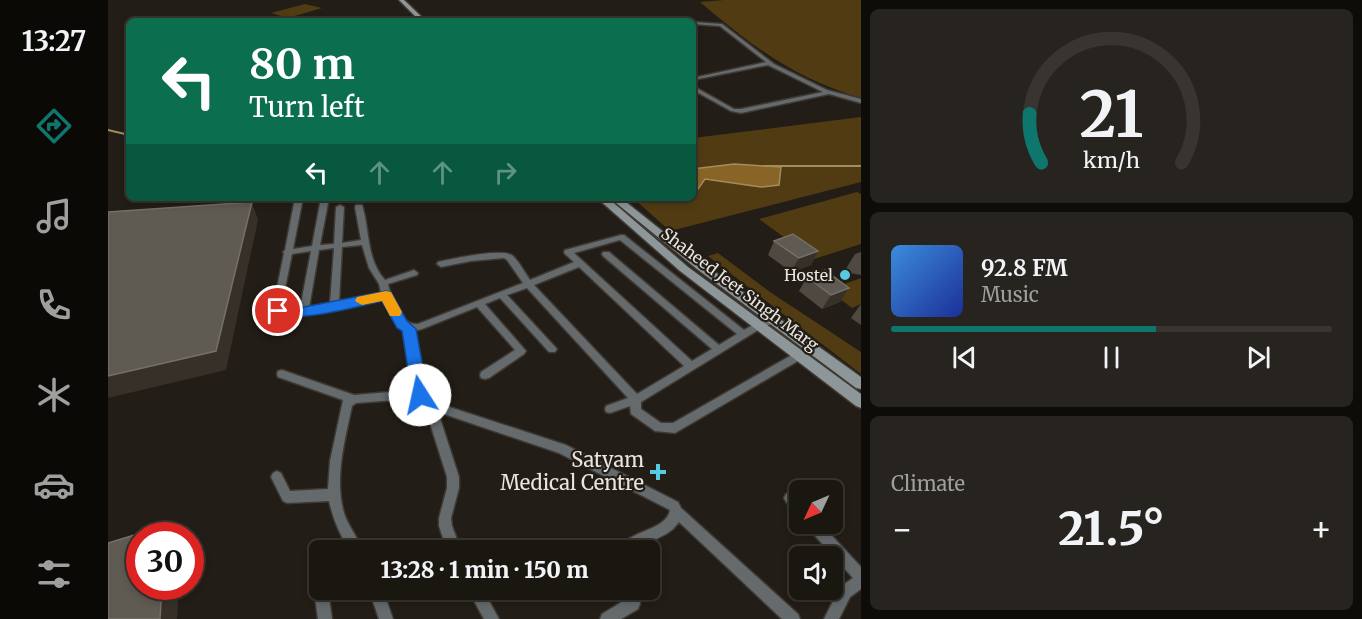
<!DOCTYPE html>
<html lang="en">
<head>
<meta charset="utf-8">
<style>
  body { margin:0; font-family:Merriweather,serif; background:#27231e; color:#f1f3f6; height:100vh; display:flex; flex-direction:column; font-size:22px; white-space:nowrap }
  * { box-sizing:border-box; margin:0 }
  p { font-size:20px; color:#9f9f9f }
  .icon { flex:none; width:33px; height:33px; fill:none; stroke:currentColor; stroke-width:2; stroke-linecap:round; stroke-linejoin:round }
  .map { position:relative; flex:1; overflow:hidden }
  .drawer { display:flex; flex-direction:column; gap:9px; padding:9px; background:#0e0c09; width:501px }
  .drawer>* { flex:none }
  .guide { position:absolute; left:18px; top:18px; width:570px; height:183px; border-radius:9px; box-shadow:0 3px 9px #0003,0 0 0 2px #383530; background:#0b6e4f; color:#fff; overflow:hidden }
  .needle { width:39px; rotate:226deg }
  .tools { position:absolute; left:681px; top:480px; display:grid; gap:12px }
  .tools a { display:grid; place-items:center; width:54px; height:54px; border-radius:9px; background:#1a1610; box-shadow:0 3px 9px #0003,0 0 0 2px #383530; font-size:30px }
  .speed { position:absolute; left:18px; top:522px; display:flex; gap:12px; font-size:30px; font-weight:700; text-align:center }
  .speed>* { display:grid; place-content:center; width:78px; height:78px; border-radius:50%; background:#1a1610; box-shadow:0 3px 9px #0003,0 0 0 2px #383530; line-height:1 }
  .speed .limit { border:9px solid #d22; background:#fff; color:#111 }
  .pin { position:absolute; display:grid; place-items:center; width:51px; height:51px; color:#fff; margin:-26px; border:3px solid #fff; border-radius:50%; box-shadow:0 2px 6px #0007 }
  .me { position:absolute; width:66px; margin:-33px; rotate:350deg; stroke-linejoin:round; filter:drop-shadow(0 0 4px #0008) }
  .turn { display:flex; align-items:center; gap:21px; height:126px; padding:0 24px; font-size:27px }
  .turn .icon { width:78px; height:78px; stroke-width:2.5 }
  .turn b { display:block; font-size:42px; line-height:51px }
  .lanes { display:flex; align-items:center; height:57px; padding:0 24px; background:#0003; justify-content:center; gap:30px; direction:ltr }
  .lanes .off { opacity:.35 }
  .big { font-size:45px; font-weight:800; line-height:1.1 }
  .drawer .widget { flex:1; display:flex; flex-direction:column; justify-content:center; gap:9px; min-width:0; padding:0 21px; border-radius:9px; background:#27231e }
  .drawer .dial { align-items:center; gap:0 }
  .dial svg { height:156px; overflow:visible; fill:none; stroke:#383530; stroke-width:7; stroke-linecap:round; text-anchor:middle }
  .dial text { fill:#f1f3f6; stroke:none }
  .song { display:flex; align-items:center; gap:18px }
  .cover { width:72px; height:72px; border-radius:9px; background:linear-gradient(135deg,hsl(210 70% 55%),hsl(230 70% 35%)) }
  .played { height:6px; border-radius:3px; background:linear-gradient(90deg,#0f766e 60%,#383530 60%) }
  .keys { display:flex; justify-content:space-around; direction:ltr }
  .heat { display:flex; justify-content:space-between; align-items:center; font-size:33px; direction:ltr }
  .trip { position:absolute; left:201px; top:540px; width:351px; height:60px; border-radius:9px; background:#1a1610; box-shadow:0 3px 9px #0003,0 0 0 2px #383530; font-weight:800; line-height:60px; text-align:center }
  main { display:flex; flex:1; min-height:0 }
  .tabs { display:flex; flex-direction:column; width:108px; justify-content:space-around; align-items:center; background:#0a0906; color:#9f9f9f }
  .tabs .icon { width:42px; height:42px }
  .tabs .selected { color:#0f766e }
  .tabs b { font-size:27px; color:#f1f3f6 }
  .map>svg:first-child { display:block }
</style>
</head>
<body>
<main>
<nav class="tabs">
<b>13:27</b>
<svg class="icon selected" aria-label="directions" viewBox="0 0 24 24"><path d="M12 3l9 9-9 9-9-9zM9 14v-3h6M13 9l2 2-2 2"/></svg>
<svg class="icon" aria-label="music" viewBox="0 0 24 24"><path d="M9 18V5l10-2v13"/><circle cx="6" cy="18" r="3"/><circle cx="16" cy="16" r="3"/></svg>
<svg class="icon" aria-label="phone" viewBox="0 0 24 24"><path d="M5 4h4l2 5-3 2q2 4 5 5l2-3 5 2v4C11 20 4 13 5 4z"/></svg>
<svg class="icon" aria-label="climate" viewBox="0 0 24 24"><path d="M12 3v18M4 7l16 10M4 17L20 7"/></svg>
<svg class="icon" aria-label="car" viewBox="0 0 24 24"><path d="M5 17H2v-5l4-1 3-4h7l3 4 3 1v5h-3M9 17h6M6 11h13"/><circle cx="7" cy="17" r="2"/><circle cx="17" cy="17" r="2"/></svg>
<svg class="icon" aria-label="filters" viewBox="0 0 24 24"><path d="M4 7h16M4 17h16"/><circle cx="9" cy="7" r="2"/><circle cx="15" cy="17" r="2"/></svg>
</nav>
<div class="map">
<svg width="753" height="619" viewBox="0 0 753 619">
  <rect width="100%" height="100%" fill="#221d16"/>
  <path fill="#513b12" d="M616 0H753V98C687 79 644 46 592 2Z
    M197 4 214 8 180 18 163 13Z
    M753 117V182L562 231 525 198H585V138Z
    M749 192 753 194V244L706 259 651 219Z
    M610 253 662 292 753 352V374L600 256Z
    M753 278V304L744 308 720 290Z"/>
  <path fill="#886526" stroke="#a58c5e" stroke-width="1.5" d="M626 164 673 167 671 185 653 187 597 179 590 189H585V169Z"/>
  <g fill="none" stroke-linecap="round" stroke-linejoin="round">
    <path stroke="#a58c5e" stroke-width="2" d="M0 130 21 135
      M656 166H753"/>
    <defs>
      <path id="minor" d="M585 22 614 24 666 64 719 90 753 99V103L721 94 633 113 623 111 585 90V86L626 109H633L715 92 660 65 585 80V78L658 62 612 26 585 24Z
        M187 198H195L185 249 204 246 213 198H221L212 245 226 244 228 207 232 205 236 207 234 243 253 240 247 207 248 205H254C262 230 258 259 277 280L306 270 310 273 309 275 280 284C284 300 291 325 310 324L415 283 399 260 396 258 363 261 333 267 329 264 330 262C344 259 395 247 405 256 412 263 417 273 422 280L466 262 457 254 456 252 457 250 513 235H516L636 330C646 324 658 317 669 318L671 320 669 322 655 327 533 402V409L553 423H565L689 352H695L697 355 695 358 567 433 547 431 523 414 522 406 502 413 498 412 497 409 498 406 520 398 419 288 399 295 449 349 447 352H441L392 298 377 304 418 351 416 354 381 378 377 379 373 378 372 375 373 372 407 350 369 307 314 329 306 331 316 389 322 390 326 402 458 445 570 502 573 508 690 614 692 619H674L571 522 565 529 558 534 527 550H511C517 531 559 531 562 510L451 453 330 412 351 477V488L343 518 344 526 353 550H339L331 526V518L339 488V477L314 398 248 403 244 406C237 440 226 478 236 513 240 526 250 537 254 550H241C232 535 225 519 221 501L179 503 175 501 163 477 165 473 169 471 173 473 182 491 220 489 222 461 235 400 170 377 169 374 170 371 174 370 246 395 306 390 297 328C285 322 280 311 275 299L196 315 167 313 165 308 176 253 175 252 177 250ZM512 240 629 334 611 345 501 252H495L494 254 495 256 604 349 584 361 466 253ZM254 245 261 268 271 284 273 293 231 302 234 247ZM226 248 222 304 201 308 211 250ZM203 251 192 309 173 308 184 254ZM471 267 576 366 529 394 426 285Z
        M682 492 686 494 692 499V514C685 511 679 504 676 498L678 494Z
        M699 524H713L753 567V589L742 597 731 619H716L732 587 745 578 700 528Z
        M212 584V590H220L224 619H210L206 590 208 585Z
        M261 590H275L285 619H271Z
        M360 590H375L391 619H376Z
        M516 590H530L532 604 530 609 513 619H492L494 614 517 600Z"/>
      <path id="secondary" d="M291 0H296L318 21H312Z
        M489 198H500L580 267 753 394V408L748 406 572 271Z
        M502 198H513L597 265 753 377V389L748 388 589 269Z"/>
    </defs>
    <use href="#minor" stroke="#3e3932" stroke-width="3"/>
    <use href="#secondary" stroke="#3e3932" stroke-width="3"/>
    <use href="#minor" fill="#656a6c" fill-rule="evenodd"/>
    <use href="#secondary" fill="#8d9698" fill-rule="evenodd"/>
  </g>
  <path fill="#4f4941" d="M666 241 710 251 703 265 683 272 660 255Z
    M753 252V275L736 272 747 254Z
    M699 277 741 288 732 302 714 309 691 291Z
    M753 304V325L743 318Z"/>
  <path fill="#363029" d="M144 202 150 220 118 370 0 398V376Z
    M710 251 703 265 683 272 691 258Z
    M741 288 732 302 714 309 723 295Z
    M59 525 69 536H58Z
    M54 586H71L69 619H52Z"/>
  <path fill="#5f5a52" stroke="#757069" stroke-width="1.5" d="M144 202 108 351 0 376V212Z
    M685 234 710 251 691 258 666 241Z
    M717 270 741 288 723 295 699 277Z
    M59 525 58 536H32V586H54L52 619H0V543Z"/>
  <path fill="#1a73e8" stroke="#114b97" stroke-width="1.5" d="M278 291 283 292 299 321 308 329 320 395 312 402 304 395 294 331 289 328 274 301C255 305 176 327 164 311L170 306 196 307Z"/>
  <path fill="#f59e0b" d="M278 291 283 292 294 312 292 316H282L274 301 254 305 247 301 249 297Z"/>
  <g fill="#57c9e1" stroke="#221d16" stroke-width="2">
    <circle cx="737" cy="275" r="6"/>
    <path d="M547 463h6v6h6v6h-6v6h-6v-6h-6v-6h6z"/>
  </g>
  <g text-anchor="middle" stroke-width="4.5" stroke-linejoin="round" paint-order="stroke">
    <g font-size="16" fill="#e9e6e1" stroke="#221d16" text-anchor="end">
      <text x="725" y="281">Hostel</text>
    </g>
    <g font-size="16" fill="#e9e6e1" stroke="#221d16">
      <text transform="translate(632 289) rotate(37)" y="6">Shaheed Jeet Singh Marg</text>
    </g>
    <g font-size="20" fill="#e9e6e1" stroke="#221d16" text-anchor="end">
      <text x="536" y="467">Satyam<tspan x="536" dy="23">Medical Centre</tspan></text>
    </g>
  </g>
</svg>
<div class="tools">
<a><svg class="needle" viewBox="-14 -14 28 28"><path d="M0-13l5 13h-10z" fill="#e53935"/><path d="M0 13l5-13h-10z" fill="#9f9f9f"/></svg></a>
<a><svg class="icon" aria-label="sound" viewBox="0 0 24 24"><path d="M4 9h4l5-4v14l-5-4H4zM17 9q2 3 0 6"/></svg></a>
</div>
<div class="speed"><div class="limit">30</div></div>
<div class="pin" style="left:170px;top:311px;background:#d93025"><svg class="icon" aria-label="arrive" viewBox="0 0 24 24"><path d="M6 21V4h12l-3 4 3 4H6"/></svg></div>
<svg class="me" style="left:312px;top:395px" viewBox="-20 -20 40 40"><circle r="19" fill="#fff"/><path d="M0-13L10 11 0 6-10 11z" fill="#1a73e8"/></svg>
<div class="trip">13:28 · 1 min · 150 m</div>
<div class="guide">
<div class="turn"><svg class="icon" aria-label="left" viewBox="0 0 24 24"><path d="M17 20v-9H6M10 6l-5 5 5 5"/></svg><div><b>80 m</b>Turn left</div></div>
<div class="lanes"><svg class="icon" aria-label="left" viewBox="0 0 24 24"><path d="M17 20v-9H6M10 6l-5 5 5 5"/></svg><svg class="icon off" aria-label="ahead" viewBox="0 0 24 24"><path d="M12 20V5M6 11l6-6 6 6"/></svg><svg class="icon off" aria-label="ahead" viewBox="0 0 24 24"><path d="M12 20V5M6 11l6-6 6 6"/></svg><svg class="icon off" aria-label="right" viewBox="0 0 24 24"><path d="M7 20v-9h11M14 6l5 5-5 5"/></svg></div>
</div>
</div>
<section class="drawer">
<div class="widget dial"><svg viewBox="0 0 100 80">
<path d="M14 69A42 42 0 1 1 86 69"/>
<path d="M14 69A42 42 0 0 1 8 44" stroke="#0f766e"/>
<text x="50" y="56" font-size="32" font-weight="700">21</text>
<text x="50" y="72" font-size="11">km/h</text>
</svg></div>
<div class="widget">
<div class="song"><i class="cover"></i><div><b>92.8 FM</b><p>Music</p></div></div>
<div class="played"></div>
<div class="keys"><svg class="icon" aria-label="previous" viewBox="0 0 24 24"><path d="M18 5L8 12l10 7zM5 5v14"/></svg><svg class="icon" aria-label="pause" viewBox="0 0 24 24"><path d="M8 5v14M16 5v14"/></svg><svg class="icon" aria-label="next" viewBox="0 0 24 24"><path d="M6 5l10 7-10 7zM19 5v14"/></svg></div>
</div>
<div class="widget"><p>Climate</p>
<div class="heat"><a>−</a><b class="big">21.5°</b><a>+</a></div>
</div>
</section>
</main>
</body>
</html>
